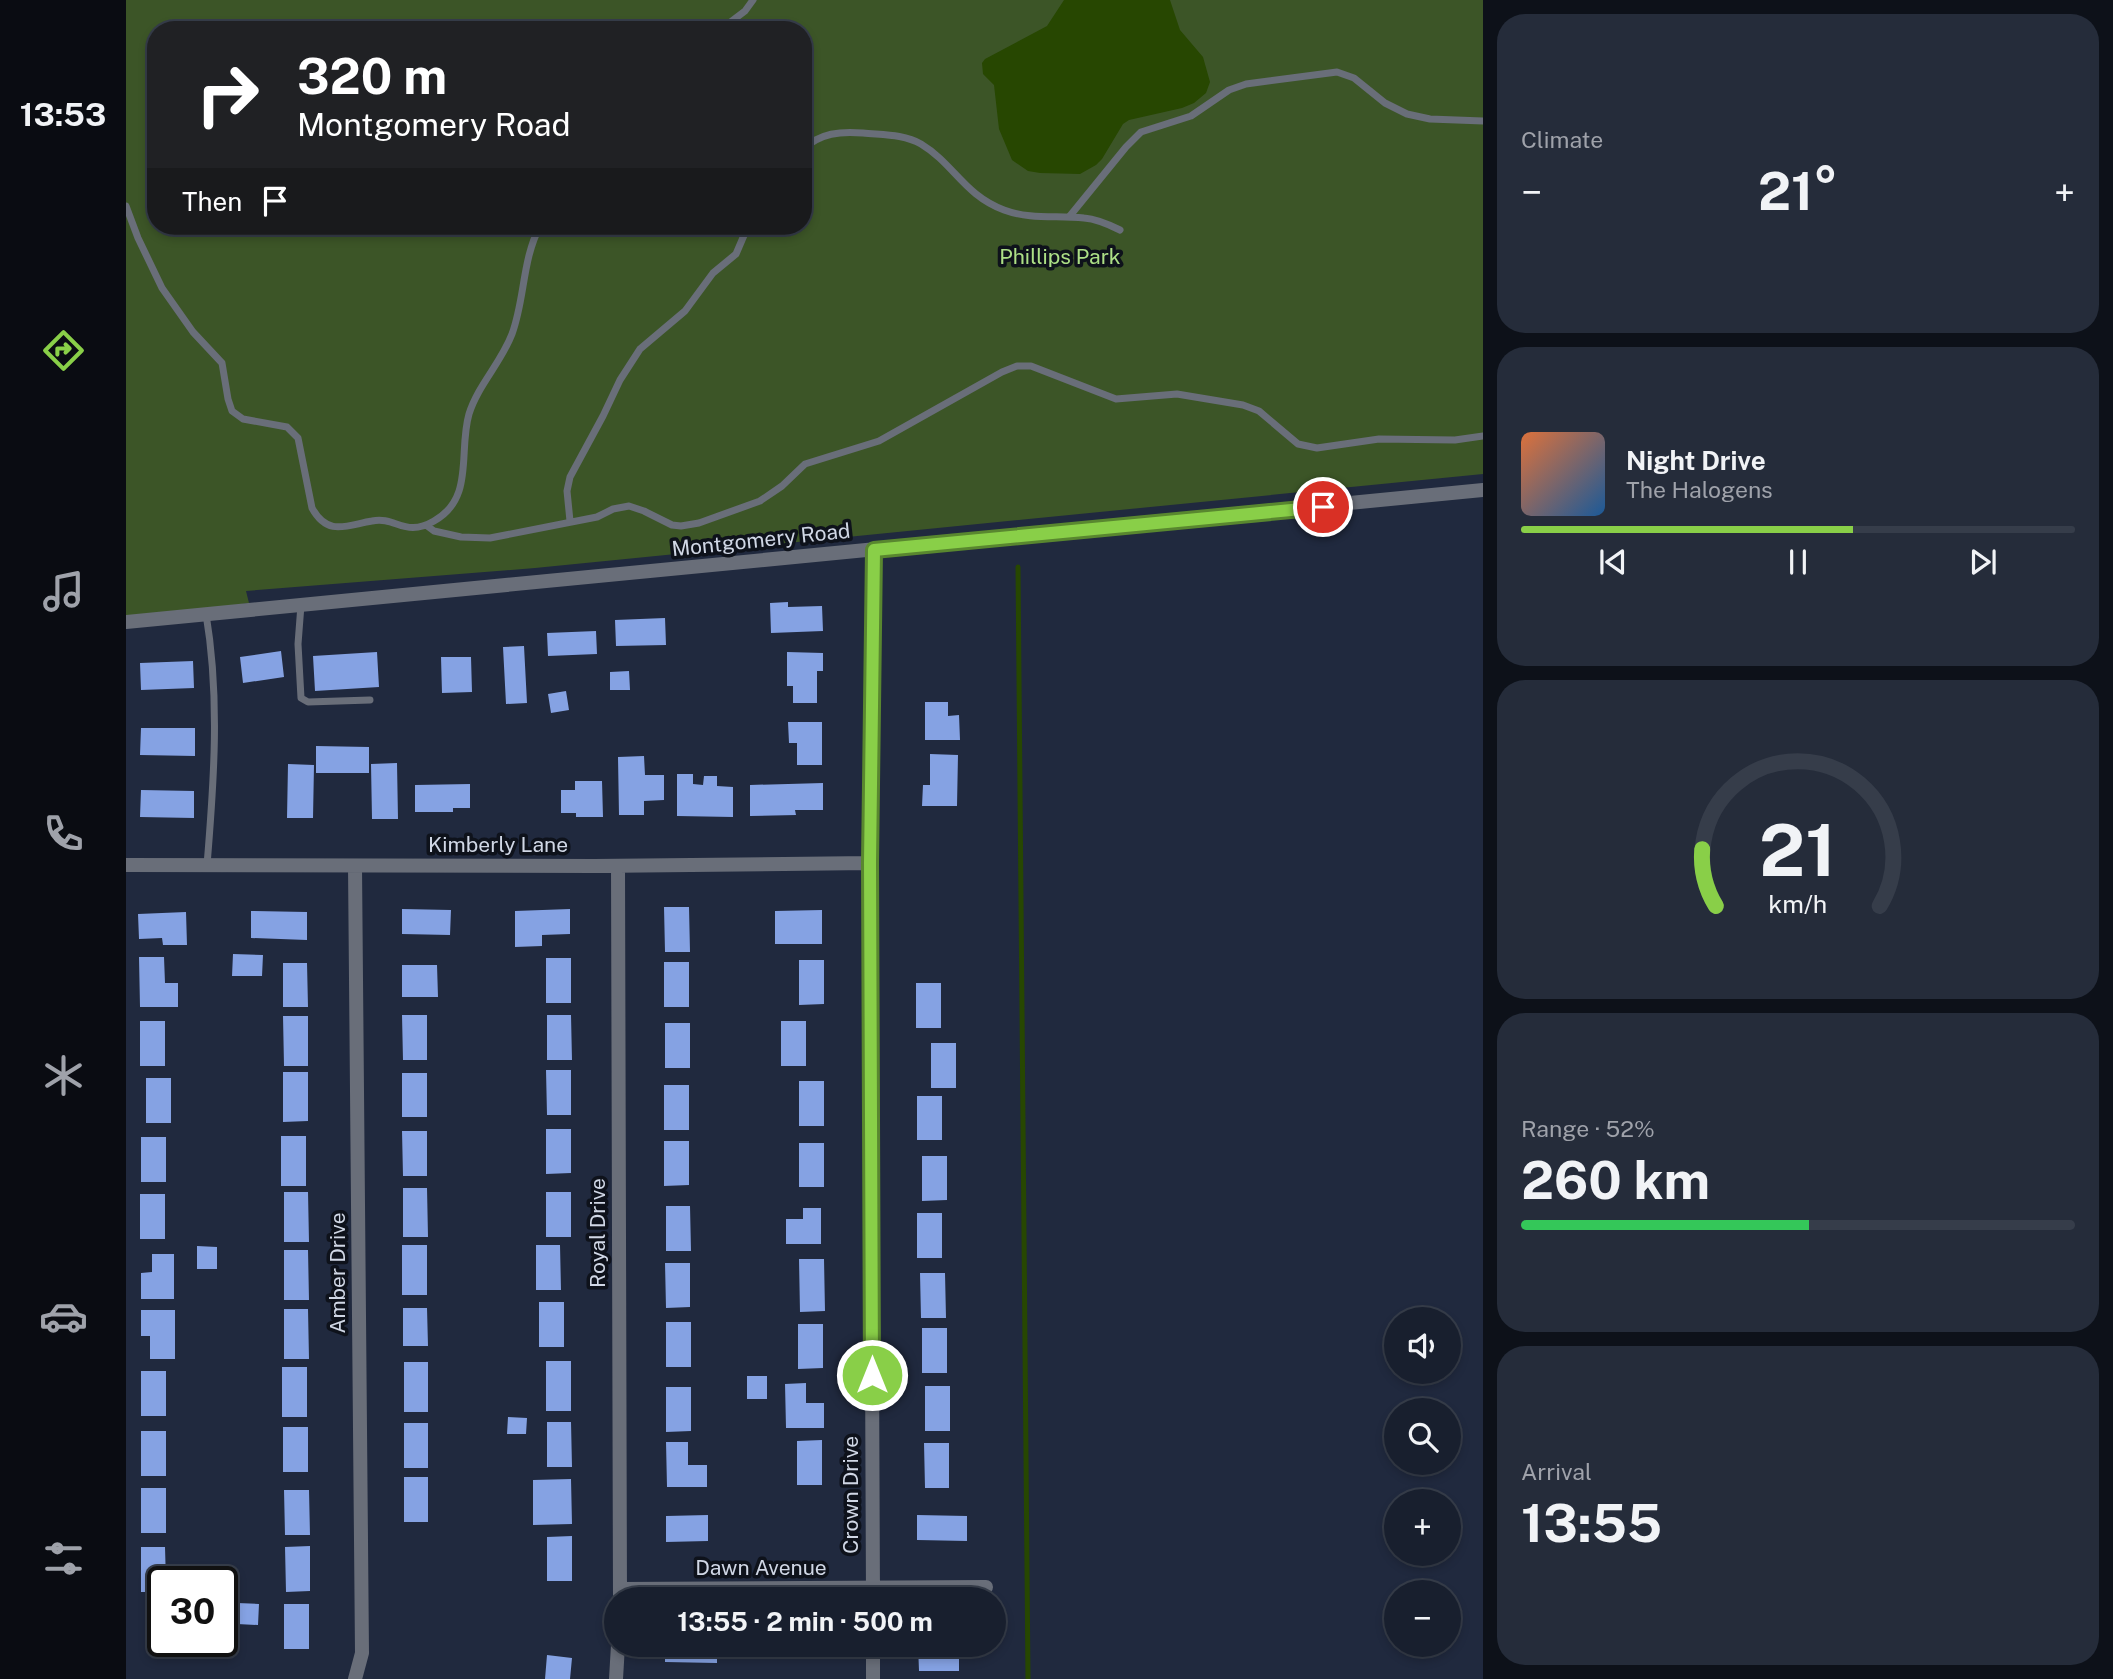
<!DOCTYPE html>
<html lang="en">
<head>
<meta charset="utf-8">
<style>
  body { margin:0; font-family:"Public Sans",sans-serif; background:#252c3a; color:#f1f3f6; height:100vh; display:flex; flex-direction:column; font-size:26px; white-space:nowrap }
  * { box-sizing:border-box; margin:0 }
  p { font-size:23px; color:#9fa2aa }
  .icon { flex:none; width:38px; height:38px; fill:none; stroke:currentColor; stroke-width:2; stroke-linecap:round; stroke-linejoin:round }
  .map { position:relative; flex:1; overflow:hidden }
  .panel { display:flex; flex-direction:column; gap:14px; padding:14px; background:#0d1119; width:630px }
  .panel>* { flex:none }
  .hud { position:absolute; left:21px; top:21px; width:665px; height:214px; border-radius:28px; box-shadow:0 4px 10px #0003,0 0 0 2px #363d4a; background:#202124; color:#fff; overflow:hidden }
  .fabs { position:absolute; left:1258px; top:1307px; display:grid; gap:14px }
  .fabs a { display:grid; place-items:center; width:77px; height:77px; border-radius:50%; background:#181f2e; box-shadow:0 4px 10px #0003,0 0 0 2px #363d4a; font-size:35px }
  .speed { position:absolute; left:21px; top:1566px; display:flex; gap:14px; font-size:35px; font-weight:700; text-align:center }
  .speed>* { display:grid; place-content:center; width:91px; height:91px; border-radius:50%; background:#181f2e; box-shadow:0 4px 10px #0003,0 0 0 2px #363d4a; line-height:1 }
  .speed .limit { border:4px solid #111; border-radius:10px; background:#fff; color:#111 }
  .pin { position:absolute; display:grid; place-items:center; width:60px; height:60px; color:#fff; margin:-30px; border:4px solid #fff; border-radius:50%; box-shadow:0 2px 7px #0007 }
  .me { position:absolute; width:77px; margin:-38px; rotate:0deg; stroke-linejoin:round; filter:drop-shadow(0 0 5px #0008) }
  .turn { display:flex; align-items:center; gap:24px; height:147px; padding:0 35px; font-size:32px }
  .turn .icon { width:91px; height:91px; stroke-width:2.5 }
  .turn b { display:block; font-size:49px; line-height:60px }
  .then { display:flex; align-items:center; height:66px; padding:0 35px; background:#0003; gap:14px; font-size:26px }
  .big { font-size:52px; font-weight:700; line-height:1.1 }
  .panel .card { flex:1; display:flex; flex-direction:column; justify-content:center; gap:10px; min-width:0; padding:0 24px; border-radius:28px; background:#252c3a }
  .panel .dial { align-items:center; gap:0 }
  .dial svg { height:182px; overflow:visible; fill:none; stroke:#363d4a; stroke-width:7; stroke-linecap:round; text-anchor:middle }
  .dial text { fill:#f1f3f6; stroke:none }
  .song { display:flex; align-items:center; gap:21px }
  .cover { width:84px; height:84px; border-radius:10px; background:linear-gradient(135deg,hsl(20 70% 55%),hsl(210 70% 35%)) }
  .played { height:7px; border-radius:4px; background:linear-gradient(90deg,#89cf48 60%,#363d4a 60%) }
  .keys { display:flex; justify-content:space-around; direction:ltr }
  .heat { display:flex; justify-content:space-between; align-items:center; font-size:38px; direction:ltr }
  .charge { height:10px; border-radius:5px; background:linear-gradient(90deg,#34c759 52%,#363d4a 0) }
  .trip { position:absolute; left:478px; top:1587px; width:402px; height:70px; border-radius:35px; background:#181f2e; box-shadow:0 4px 10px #0003,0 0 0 2px #363d4a; font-weight:700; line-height:70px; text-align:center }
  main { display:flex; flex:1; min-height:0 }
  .tabs { display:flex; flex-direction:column; width:126px; justify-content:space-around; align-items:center; background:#0a0c12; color:#9fa2aa }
  .tabs .icon { width:49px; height:49px }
  .tabs .on { color:#89cf48 }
  .tabs b { font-size:32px; color:#f1f3f6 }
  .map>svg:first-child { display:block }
</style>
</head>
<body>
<main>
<nav class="tabs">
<b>13:53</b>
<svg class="icon on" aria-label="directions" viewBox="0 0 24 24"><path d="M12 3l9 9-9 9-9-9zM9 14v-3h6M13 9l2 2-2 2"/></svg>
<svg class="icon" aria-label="music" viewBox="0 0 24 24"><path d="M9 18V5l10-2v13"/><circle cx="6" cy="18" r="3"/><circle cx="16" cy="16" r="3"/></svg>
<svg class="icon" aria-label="phone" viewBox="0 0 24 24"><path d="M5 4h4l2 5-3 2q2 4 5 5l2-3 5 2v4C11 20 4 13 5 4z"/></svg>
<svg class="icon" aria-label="climate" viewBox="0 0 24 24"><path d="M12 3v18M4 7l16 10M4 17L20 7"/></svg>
<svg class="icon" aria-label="car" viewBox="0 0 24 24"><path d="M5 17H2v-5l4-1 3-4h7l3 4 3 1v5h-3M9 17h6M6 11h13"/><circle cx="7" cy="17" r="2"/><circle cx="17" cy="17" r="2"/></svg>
<svg class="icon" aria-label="filters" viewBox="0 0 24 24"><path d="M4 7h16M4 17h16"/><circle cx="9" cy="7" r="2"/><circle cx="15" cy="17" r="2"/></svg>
</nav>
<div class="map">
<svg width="1357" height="1679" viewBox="0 0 1357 1679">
  <rect width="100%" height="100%" fill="#20293e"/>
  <path fill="#3c5527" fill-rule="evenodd" d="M0 0H1357V474L409 568 120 591 123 603 0 621ZM30 30H677V226H30Z"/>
  <path fill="#274701" d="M938 0H1044L1054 30 1077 57 1084 82 1080 93 1068 103 1056 108 1003 120 997 124 976 159 970 165 954 174 914 173 902 171 886 160 873 129 868 85 857 74 856 63 859 59 921 26Z"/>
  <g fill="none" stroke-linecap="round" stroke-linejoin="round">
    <path stroke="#274701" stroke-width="5" d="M892 567 902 1679"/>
  </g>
  <path fill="#85a2e3" d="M662 602V607L696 606 697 631 645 633 644 603Z
    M539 618 540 645 490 646 489 620Z
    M470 631 471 654 422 656 421 633Z
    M398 646 401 703 380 704 377 647Z
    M155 651 158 677 117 683 114 657Z
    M251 652 253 687 189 691 187 656Z
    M661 652 697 653V671H691V703H667V686H661Z
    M315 657H345L346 692 316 693Z
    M67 661 68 688 15 690 14 663Z
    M503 671 504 690H484V672Z
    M440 691 443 710 425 713 422 694Z
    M799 702H822V716L833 715 834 740H799Z
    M662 722H696V765H671V743H663Z
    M15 728H69V756L14 755Z
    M190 746 243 747V773H190Z
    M804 754 832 755 831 806H796L797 785H804Z
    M518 756 519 775H538V800L518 801V815H493L492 757Z
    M271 763 272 819H246L245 764Z
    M162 764 188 765 187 818H161Z
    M551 774H567V784L577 785 578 776H591V786L607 787V817L551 816Z
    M449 781H476L477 817H450V813H435V790H449Z
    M697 783V810H669L670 815 624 816V785Z
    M344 784V808H327V812H289V785Z
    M15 790 68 791V818L14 817Z
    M538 907H563L564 952H539Z
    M276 909 325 910 324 935 276 934Z
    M444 909V934L416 935V946L389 947V911Z
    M696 910V944H649V911Z
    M125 911 181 912V940L125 938Z
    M60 912 61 945H37L36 938 13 939 12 914Z
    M107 954 137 955 136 976H106Z
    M13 957H38L39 983H52V1007H14Z
    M420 958H445V1003H420Z
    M673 960H698V1004L673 1005Z
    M538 962H563V1007H538Z
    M157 963H181L182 1007H157Z
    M276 965H311L312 997H276Z
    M790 983H815V1028H790Z
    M276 1015H301V1060H277Z
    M421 1015H445L446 1060H421Z
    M157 1016H182V1066H158Z
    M14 1021H39V1066H14Z
    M655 1021H680V1066H655Z
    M539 1023H564V1068H539Z
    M805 1043H830V1088H805Z
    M420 1070H445V1115H421Z
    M157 1072H182V1121L157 1122Z
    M276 1073H301V1117H276Z
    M20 1078H45V1123H20Z
    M673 1081H698V1126H673Z
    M538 1085H563V1130H538Z
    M791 1096H816V1140H791Z
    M420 1129H445V1173L420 1174Z
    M276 1131H301V1176H277Z
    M155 1136H180V1186H155Z
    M15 1137H40V1182H15Z
    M538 1141H563V1185L538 1186Z
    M673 1143H698V1187H673Z
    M796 1156H821V1200L796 1201Z
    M277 1188H301L302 1237H277Z
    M158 1192H182L183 1242H158Z
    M420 1192H445V1237H420Z
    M14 1194H39V1239H14Z
    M540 1206H564L565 1251H540Z
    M677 1208H695V1244H660V1219H677Z
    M791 1213H816V1258H791Z
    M276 1245H301V1295H276Z
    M410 1245H434L435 1290H410Z
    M71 1246 91 1247V1269H71Z
    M158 1250H182L183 1300H158Z
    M26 1254H48V1299H15V1273L26 1272Z
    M673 1259H698L699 1311 674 1312Z
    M539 1263H564V1307L540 1308Z
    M794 1273H819L820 1318H795Z
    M413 1302H438V1347H413Z
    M277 1308H301L302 1346H277Z
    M158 1309H182L183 1359H158Z
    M15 1310H49V1359H24V1336H15Z
    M540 1322H565V1367H540Z
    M672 1324H697V1368L672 1369Z
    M796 1328H821V1373H796Z
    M420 1361H445V1411H420Z
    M278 1362H302V1412H278Z
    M156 1367H181V1417H156Z
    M15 1371H40V1416H15Z
    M621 1376H641V1399H621Z
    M680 1383V1403H698V1428H660L659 1384Z
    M799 1386H824V1431H799Z
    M540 1387H565V1431L540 1432Z
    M382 1417 401 1418 400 1434H381Z
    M421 1422H445L446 1467H421Z
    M278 1423H302V1468H278Z
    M157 1427H182V1472H157Z
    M15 1431H40V1476H15Z
    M696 1440V1485H671V1441Z
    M540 1442H562V1465H581V1487H541Z
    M798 1443H823V1488H799Z
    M278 1477H302V1522H278Z
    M445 1479 446 1524 407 1525V1480Z
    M15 1488H40V1533H15Z
    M158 1490H183L184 1535H159Z
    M582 1515V1541L540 1542V1516Z
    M791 1515 841 1516V1541L791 1540Z
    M446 1536V1581H421V1537Z
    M184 1546V1591L160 1592 159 1547Z
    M15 1547H39L40 1582H37V1592H15Z
    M111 1603 133 1604 132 1625 111 1624Z
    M158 1604H183V1649H158Z
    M539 1645H591V1663L539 1662Z
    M792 1645H818V1649H833V1671H793Z
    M421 1655 446 1658 444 1679H419Z"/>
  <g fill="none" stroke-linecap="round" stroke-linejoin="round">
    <path stroke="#696e79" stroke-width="7" d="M594 30 619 11 627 0
      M677 149C695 133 714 131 737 133 756 135 778 134 795 144 828 164 838 195 878 210 905 220 931 215 958 218 971 219 982 224 994 230
      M0 206 12 238 36 288 67 332 96 363 102 399 106 411 117 419 161 427 172 438 186 508C202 537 221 525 246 521 270 516 279 538 308 521 349 498 332 452 343 414 352 385 375 363 386 334 399 299 396 260 414 226
      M943 217 1000 147 1015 132 1065 116 1103 90 1120 84 1211 72 1228 78 1259 103 1281 114 1304 119 1357 121
      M444 521 441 491 444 477 477 416 494 380 514 349 559 311 587 273 610 254 622 226
      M300 525 308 531 335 537 364 538 471 517 487 509 503 506 518 511 546 525 555 526 573 523 634 501 656 486 679 464 753 441 876 372 891 366H905L990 399 1051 394 1117 405 1133 411 1172 444 1191 448 1253 439 1329 440 1357 436
      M175 605 172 644 175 698 182 702 244 700
      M80 614C94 697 88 781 81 865"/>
    <path stroke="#696e79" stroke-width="14" d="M0 865 468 866 744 863
      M229 866 236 1653 229 1679
      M492 866 494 1600
      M495 1589 860 1587
      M747 1600 744 863 749 550
      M490 1679 492 1645
      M747 1679V1645"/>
    <path stroke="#696e79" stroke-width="14" d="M0 622 1357 490"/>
  </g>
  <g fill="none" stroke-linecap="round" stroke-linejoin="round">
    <defs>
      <path id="route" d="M746 1375 744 863 748 550 1197 507"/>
    </defs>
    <use href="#route" stroke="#59872f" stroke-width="18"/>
    <use href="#route" stroke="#89cf48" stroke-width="12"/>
  </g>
  <g text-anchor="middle" stroke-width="7" stroke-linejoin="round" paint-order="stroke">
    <g font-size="21" fill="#ade086" stroke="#0e121b">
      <text x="934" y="264">Phillips Park</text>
    </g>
    <g font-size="21" fill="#d0d7e5" stroke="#0e121b">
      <text transform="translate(635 540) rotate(-6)" y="7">Montgomery Road</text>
      <text x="372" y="852">Kimberly Lane</text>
      <text transform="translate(472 1233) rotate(-90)" y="7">Royal Drive</text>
      <text transform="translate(212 1273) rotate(-90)" y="7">Amber Drive</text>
      <text transform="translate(725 1495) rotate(-90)" y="7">Crown Drive</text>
      <text x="635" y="1575">Dawn Avenue</text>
    </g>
  </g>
</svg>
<div class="fabs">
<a><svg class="icon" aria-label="sound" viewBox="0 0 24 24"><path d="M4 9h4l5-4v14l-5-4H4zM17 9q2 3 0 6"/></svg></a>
<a><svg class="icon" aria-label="search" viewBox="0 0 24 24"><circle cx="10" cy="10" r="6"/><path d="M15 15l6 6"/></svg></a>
<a>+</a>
<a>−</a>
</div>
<div class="speed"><div class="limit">30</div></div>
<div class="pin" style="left:1197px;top:507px;background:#d93025"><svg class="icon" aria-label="arrive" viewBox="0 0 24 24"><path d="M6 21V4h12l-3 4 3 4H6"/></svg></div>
<svg class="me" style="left:746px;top:1375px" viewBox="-20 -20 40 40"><circle r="17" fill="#89cf48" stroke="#fff" stroke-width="3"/><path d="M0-11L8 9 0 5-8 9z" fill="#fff"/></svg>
<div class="trip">13:55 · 2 min · 500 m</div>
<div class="hud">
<div class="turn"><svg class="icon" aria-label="right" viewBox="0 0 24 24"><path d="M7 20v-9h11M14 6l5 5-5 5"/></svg><div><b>320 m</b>Montgomery Road</div></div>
<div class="then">Then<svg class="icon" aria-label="arrive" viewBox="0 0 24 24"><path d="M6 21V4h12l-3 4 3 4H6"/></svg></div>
</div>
</div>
<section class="panel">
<div class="card"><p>Climate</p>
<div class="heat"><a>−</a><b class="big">21°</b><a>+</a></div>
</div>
<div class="card">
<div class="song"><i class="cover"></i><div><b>Night Drive</b><p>The Halogens</p></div></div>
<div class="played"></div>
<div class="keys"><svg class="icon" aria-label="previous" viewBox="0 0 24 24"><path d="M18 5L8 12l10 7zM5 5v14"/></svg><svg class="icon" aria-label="pause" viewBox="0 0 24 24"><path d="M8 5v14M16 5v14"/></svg><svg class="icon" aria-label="next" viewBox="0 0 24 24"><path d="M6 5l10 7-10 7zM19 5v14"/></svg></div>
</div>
<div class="card dial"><svg viewBox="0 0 100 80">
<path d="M14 69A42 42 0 1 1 86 69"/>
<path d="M14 69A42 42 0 0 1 8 44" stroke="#89cf48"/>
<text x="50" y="56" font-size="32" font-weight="700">21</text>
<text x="50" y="72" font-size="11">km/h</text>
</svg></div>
<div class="card"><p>Range · 52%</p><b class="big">260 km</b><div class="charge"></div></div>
<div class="card"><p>Arrival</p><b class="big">13:55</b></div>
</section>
</main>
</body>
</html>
